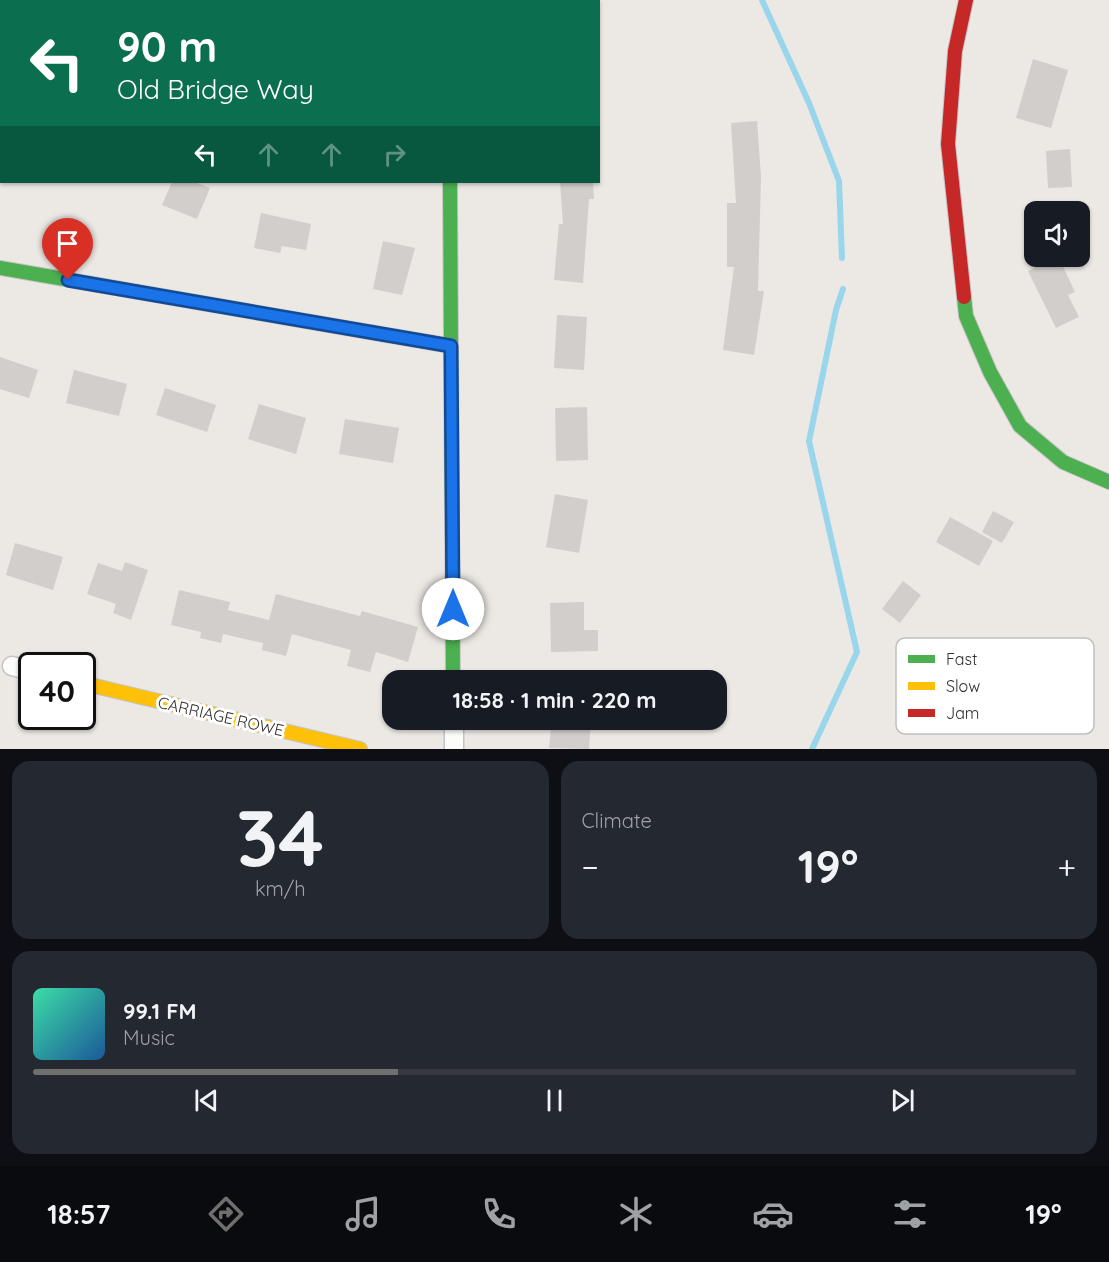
<!DOCTYPE html>
<html lang="en">
<head>
<meta charset="utf-8">
<style>
  body { margin:0; font-family:Quicksand,sans-serif; background:#242831; color:#f1f3f6; height:100vh; display:flex; flex-direction:column; font-size:22px; white-space:nowrap }
  * { box-sizing:border-box; margin:0 }
  p { font-size:20px; color:#9ea1a6 }
  .icon { flex:none; width:33px; height:33px; fill:none; stroke:currentColor; stroke-width:2; stroke-linecap:round; stroke-linejoin:round }
  .map { position:relative; height:749px; overflow:hidden }
  .panel { display:flex; flex-direction:column; gap:12px; padding:12px; background:#0d0f14; flex:1 }
  .panel>* { flex:none }
  .guide { position:absolute; left:0px; top:0px; width:600px; height:183px; box-shadow:0 2px 4px #0004; background:#0b6e4f; color:#fff; overflow:hidden }
  .buttons { position:absolute; left:1024px; top:201px; display:grid; gap:12px }
  .buttons a { display:grid; place-items:center; width:66px; height:66px; border-radius:12px; background:#171b24; box-shadow:0 2px 4px #0004; font-size:30px }
  .speed { position:absolute; left:18px; top:652px; display:flex; gap:12px; font-size:30px; font-weight:700; text-align:center }
  .speed>* { display:grid; place-content:center; width:78px; height:78px; border-radius:50%; background:#171b24; box-shadow:0 2px 4px #0004; line-height:1 }
  .speed .limit { border:3px solid #111; border-radius:9px; background:#fff; color:#111 }
  .pin { position:absolute; display:grid; place-items:center; width:51px; height:51px; color:#fff; margin:-62px -26px; border-radius:50% 50% 50% 0; rotate:-45deg; box-shadow:0 0 6px #0007 }
  .pin .icon { rotate:45deg }
  .me { position:absolute; width:66px; margin:-33px; rotate:0deg; stroke-linejoin:round; filter:drop-shadow(0 0 4px #0008) }
  .turn { display:flex; align-items:center; gap:21px; height:126px; padding:0 18px; font-size:27px }
  .turn .icon { width:78px; height:78px; stroke-width:2.5 }
  .turn b { display:block; font-size:42px; line-height:51px }
  .lanes { display:flex; align-items:center; height:57px; padding:0 18px; background:#0003; justify-content:center; gap:30px; direction:ltr }
  .lanes .off { opacity:.35 }
  .big { font-size:45px; font-weight:700; line-height:1.1 }
  .panel .card { flex:1; display:flex; flex-direction:column; justify-content:center; gap:9px; min-width:0; padding:0 21px; border-radius:18px; background:#242831 }
  .panel .dial { align-items:center; gap:0 }
  .dial b { font-size:78px; line-height:1 }
  .song { display:flex; align-items:center; gap:18px }
  .cover { width:72px; height:72px; border-radius:9px; background:linear-gradient(135deg,hsl(160 70% 55%),hsl(210 70% 35%)) }
  .played { height:6px; border-radius:3px; background:linear-gradient(90deg,#706f6e 35%,#363941 35%) }
  .keys { display:flex; justify-content:space-around; direction:ltr }
  .heat { display:flex; justify-content:space-between; align-items:center; font-size:33px; direction:ltr }
  .panel .tiles { flex:1; display:grid; gap:12px; grid-template-columns:1fr 1fr }
  .card:last-child { grid-column:span 2 }
  .trip { position:absolute; left:382px; top:670px; width:345px; height:60px; border-radius:18px; background:#171b24; box-shadow:0 2px 4px #0004; font-weight:700; line-height:60px; text-align:center }
  .tab-bar { display:flex; height:96px; justify-content:space-around; align-items:center; background:#090b0e; color:#9ea1a6 }
  .tab-bar .icon { width:42px; height:42px }
  .tab-bar .current { color:#706f6e }
  .tab-bar b { font-size:27px; color:#f1f3f6 }
  .map>svg:first-child { display:block }
</style>
</head>
<body>
<div class="map">
<svg width="1109" height="749" viewBox="0 0 1109 749">
  <rect width="100%" height="100%" fill="#ece8e4"/>
  <g fill="none" stroke-linecap="round" stroke-linejoin="round">
    <path stroke="#99d6ec" stroke-width="6" d="M762 0 809 103 839 181 842 258
      M812 749 857 652 809 441 836 310 843 289"/>
  </g>
  <path fill="#d1cecb" d="M1033 59 1068 70 1051 128 1016 118Z
    M757 121 761 177 758 291H764L754 355 723 350 734 267H727V203H736L731 123Z
    M1070 149 1072 187 1048 188 1046 151Z
    M172 182H194L210 188 197 219 162 205Z
    M560 182H593L594 199H589L583 283 554 280 559 224H563Z
    M261 213 311 224 306 250 282 246 280 253 254 248Z
    M383 241 415 248 402 295 373 289Z
    M1058 256 1075 292 1068 295 1079 317 1056 328 1028 271Z
    M557 315 587 317 584 370 554 368Z
    M0 357 38 370 29 398 0 389Z
    M74 370 127 384 119 416 66 403Z
    M165 388 216 405 207 432 156 415Z
    M259 404 306 418 296 454 248 439Z
    M587 407 588 460 556 461 555 408Z
    M345 419 399 428 393 463 339 454Z
    M555 494 588 500 579 553 546 547Z
    M993 511 1014 522 1002 543 982 532Z
    M950 517 993 541 979 566 936 542Z
    M15 543 63 557 53 590 6 575Z
    M125 562 148 570 131 620 113 613 116 604 87 594 98 563 122 571Z
    M903 581 921 595 900 623 882 609Z
    M179 590 230 602 228 610 269 620 276 594 360 616 362 611 418 627 408 662 376 652 370 672 347 666 351 650 292 634 286 656 262 650 263 643 223 634 221 643 200 638 201 632 171 625Z
    M584 602V630H598V651L551 652 550 603Z
    M559 720H591L589 749 549 748 551 728H559Z"/>
  <g fill="none" stroke-linecap="round" stroke-linejoin="round">
    <defs>
      <path id="street" d="M435 0V2
        M12 666 32 671
        M454 720V749"/>
      <path id="fast" d="M450 182 453 681
        M0 268 369 332
        M964 297 966 316 990 372 1020 426 1063 462 1109 482"/>
      <path id="slow" d="M82 683 360 749"/>
      <path id="jam" d="M964 297 948 144 955 51 966 0
        M369 332 451 346"/>
    </defs>
    <use href="#street" stroke="#c5c4c5" stroke-width="21"/>
    <use href="#fast" stroke="#c5c4c5" stroke-width="16"/>
    <use href="#slow" stroke="#c5c4c5" stroke-width="16"/>
    <use href="#jam" stroke="#c5c4c5" stroke-width="16"/>
    <use href="#street" stroke="#fcfcfb" stroke-width="18"/>
    <use href="#fast" stroke="#4caf50" stroke-width="14"/>
    <use href="#slow" stroke="#ffc107" stroke-width="14"/>
    <use href="#jam" stroke="#c62828" stroke-width="14"/>
  </g>
  <g fill="none" stroke-linecap="round" stroke-linejoin="round">
    <defs>
      <path id="route" d="M68 280 451 346 453 609"/>
    </defs>
    <use href="#route" stroke="#114b97" stroke-width="15"/>
    <use href="#route" stroke="#1a73e8" stroke-width="10"/>
  </g>
  <g text-anchor="middle" stroke-width="6" stroke-linejoin="round" paint-order="stroke">
    <g font-size="16" fill="#2e2e2e" stroke="#fff">
      <text transform="translate(221 716) rotate(13)" y="6">CARRIAGE ROWE</text>
    </g>
  </g>
  <rect x="896" y="638" width="198" height="96" rx="9" fill="#fff" stroke="#c0c0c0" stroke-width="1.5"/>
  <rect x="908" y="655" width="27" height="8" fill="#4caf50"/>
  <rect x="908" y="682" width="27" height="8" fill="#ffc107"/>
  <rect x="908" y="709" width="27" height="8" fill="#c62828"/>
  <g font-size="16" fill="#2e2e2e">
    <text x="946" y="665">Fast</text>
    <text x="946" y="692">Slow</text>
    <text x="946" y="719">Jam</text>
  </g>
</svg>
<div class="buttons">
<a><svg class="icon" aria-label="sound" viewBox="0 0 24 24"><path d="M4 9h4l5-4v14l-5-4H4zM17 9q2 3 0 6"/></svg></a>
</div>
<div class="speed"><div class="limit">40</div></div>
<div class="pin" style="left:68px;top:280px;background:#d93025"><svg class="icon" aria-label="arrive" viewBox="0 0 24 24"><path d="M6 21V4h12l-3 4 3 4H6"/></svg></div>
<svg class="me" style="left:453px;top:609px" viewBox="-20 -20 40 40"><circle r="19" fill="#fff"/><path d="M0-13L10 11 0 6-10 11z" fill="#1a73e8"/></svg>
<div class="trip">18:58 · 1 min · 220 m</div>
<div class="guide">
<div class="turn"><svg class="icon" aria-label="left" viewBox="0 0 24 24"><path d="M17 20v-9H6M10 6l-5 5 5 5"/></svg><div><b>90 m</b>Old Bridge Way</div></div>
<div class="lanes"><svg class="icon" aria-label="left" viewBox="0 0 24 24"><path d="M17 20v-9H6M10 6l-5 5 5 5"/></svg><svg class="icon off" aria-label="ahead" viewBox="0 0 24 24"><path d="M12 20V5M6 11l6-6 6 6"/></svg><svg class="icon off" aria-label="ahead" viewBox="0 0 24 24"><path d="M12 20V5M6 11l6-6 6 6"/></svg><svg class="icon off" aria-label="right" viewBox="0 0 24 24"><path d="M7 20v-9h11M14 6l5 5-5 5"/></svg></div>
</div>
</div>
<section class="panel">
<div class="tiles">
<div class="card dial"><b>34</b><p>km/h</p></div>
<div class="card"><p>Climate</p>
<div class="heat"><a>−</a><b class="big">19°</b><a>+</a></div>
</div>
<div class="card">
<div class="song"><i class="cover"></i><div><b>99.1 FM</b><p>Music</p></div></div>
<div class="played"></div>
<div class="keys"><svg class="icon" aria-label="previous" viewBox="0 0 24 24"><path d="M18 5L8 12l10 7zM5 5v14"/></svg><svg class="icon" aria-label="pause" viewBox="0 0 24 24"><path d="M8 5v14M16 5v14"/></svg><svg class="icon" aria-label="next" viewBox="0 0 24 24"><path d="M6 5l10 7-10 7zM19 5v14"/></svg></div>
</div>
</div>
</section>
<nav class="tab-bar">
<b>18:57</b>
<svg class="icon current" aria-label="directions" viewBox="0 0 24 24"><path d="M12 3l9 9-9 9-9-9zM9 14v-3h6M13 9l2 2-2 2"/></svg>
<svg class="icon" aria-label="music" viewBox="0 0 24 24"><path d="M9 18V5l10-2v13"/><circle cx="6" cy="18" r="3"/><circle cx="16" cy="16" r="3"/></svg>
<svg class="icon" aria-label="phone" viewBox="0 0 24 24"><path d="M5 4h4l2 5-3 2q2 4 5 5l2-3 5 2v4C11 20 4 13 5 4z"/></svg>
<svg class="icon" aria-label="climate" viewBox="0 0 24 24"><path d="M12 3v18M4 7l16 10M4 17L20 7"/></svg>
<svg class="icon" aria-label="car" viewBox="0 0 24 24"><path d="M5 17H2v-5l4-1 3-4h7l3 4 3 1v5h-3M9 17h6M6 11h13"/><circle cx="7" cy="17" r="2"/><circle cx="17" cy="17" r="2"/></svg>
<svg class="icon" aria-label="filters" viewBox="0 0 24 24"><path d="M4 7h16M4 17h16"/><circle cx="9" cy="7" r="2"/><circle cx="15" cy="17" r="2"/></svg>
<b>19°</b>
</nav>
</body>
</html>
